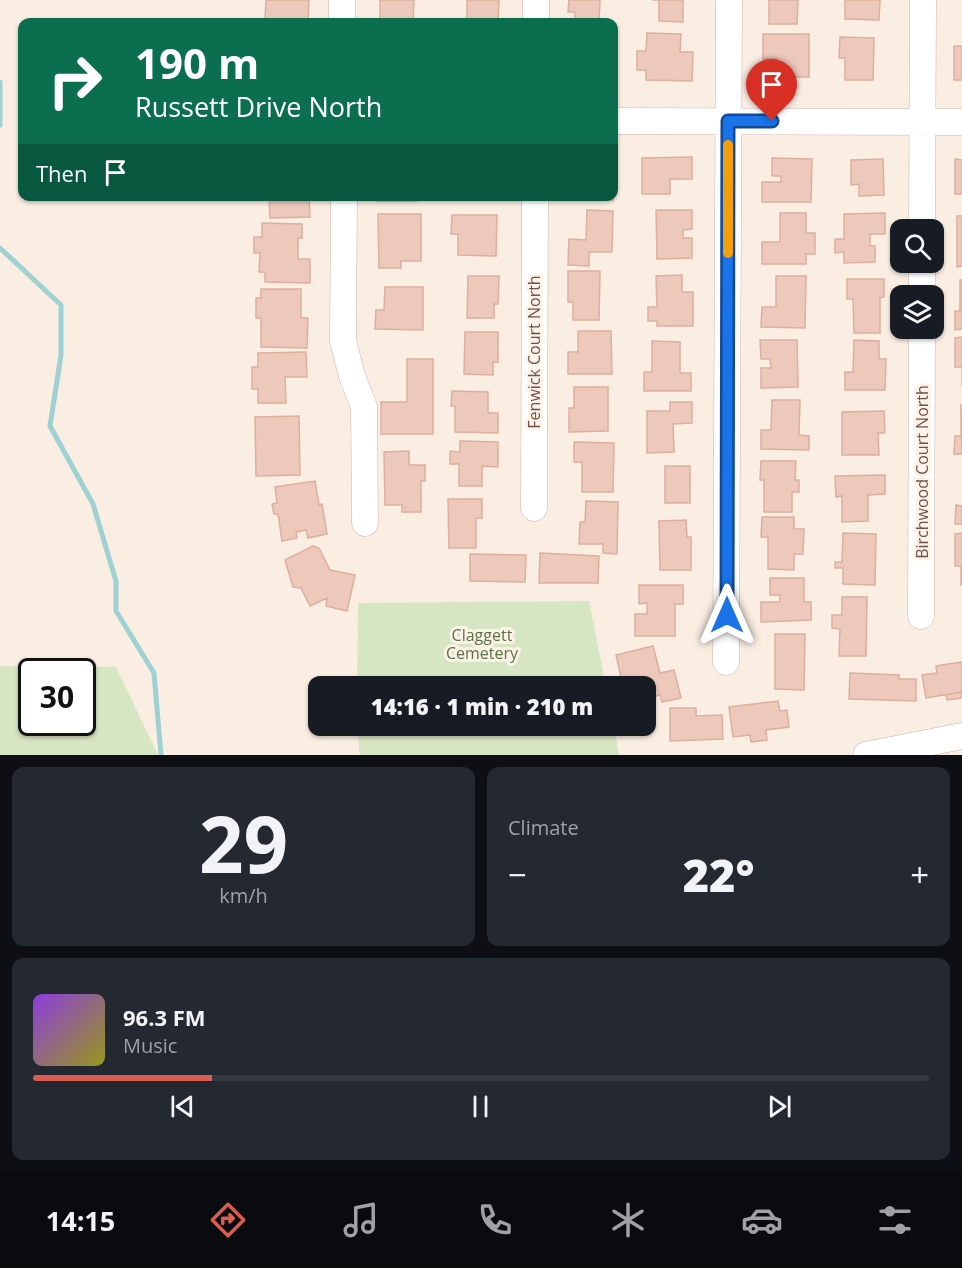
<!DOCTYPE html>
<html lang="en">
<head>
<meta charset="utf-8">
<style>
  body { margin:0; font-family:"Open Sans",sans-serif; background:#242831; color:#f1f3f6; height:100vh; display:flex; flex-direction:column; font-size:22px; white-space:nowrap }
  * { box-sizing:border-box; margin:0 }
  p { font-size:20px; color:#9ea1a6 }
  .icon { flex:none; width:33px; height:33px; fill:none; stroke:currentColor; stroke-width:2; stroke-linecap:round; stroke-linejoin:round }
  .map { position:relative; height:755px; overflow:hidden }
  .drawer { display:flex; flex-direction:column; gap:12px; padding:12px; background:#0d0f14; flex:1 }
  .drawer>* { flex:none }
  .top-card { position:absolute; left:18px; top:18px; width:600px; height:183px; border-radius:12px; box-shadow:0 2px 4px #0004; background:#0b6e4f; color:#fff; overflow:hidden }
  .buttons { position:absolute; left:890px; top:219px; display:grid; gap:12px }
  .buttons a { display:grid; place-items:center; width:54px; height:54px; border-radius:12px; background:#171b24; box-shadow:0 2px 4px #0004; font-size:30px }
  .speed { position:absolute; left:18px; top:658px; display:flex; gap:12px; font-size:30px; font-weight:700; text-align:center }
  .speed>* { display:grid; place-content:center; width:78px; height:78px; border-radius:50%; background:#171b24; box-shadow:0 2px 4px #0004; line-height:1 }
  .speed .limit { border:3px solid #111; border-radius:9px; background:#fff; color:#111 }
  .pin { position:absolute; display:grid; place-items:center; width:51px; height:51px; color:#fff; margin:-62px -26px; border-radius:50% 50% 50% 0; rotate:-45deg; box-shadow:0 0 6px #0007 }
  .pin .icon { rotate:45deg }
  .me { position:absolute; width:66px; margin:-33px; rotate:0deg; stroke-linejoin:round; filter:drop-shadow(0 0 4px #0008) }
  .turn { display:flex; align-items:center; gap:21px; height:126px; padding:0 18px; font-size:27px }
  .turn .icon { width:78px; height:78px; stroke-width:2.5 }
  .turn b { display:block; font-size:42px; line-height:51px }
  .then { display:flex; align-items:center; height:57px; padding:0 18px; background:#0003; gap:12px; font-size:22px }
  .big { font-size:45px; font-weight:800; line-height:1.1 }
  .drawer .tile { flex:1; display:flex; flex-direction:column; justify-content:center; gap:9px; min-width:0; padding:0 21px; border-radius:12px; background:#242831 }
  .drawer .dial { align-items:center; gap:0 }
  .dial b { font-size:78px; line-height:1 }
  .song { display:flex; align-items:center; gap:18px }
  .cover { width:72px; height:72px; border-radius:9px; background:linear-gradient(135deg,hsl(270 70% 55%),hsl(60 70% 35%)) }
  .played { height:6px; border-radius:3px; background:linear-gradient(90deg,#db5c50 20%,#363941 20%) }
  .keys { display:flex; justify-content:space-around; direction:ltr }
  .heat { display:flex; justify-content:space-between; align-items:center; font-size:33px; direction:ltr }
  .drawer .tiles { flex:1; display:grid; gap:12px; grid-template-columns:1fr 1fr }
  .tile:last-child { grid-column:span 2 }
  .trip { position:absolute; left:308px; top:676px; width:348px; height:60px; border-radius:12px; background:#171b24; box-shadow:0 2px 4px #0004; font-weight:800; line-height:60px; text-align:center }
  .tabs { display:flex; height:96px; justify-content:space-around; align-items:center; background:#090b0e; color:#9ea1a6 }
  .tabs .icon { width:42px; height:42px }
  .tabs .selected { color:#db5c50 }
  .tabs b { font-size:27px; color:#f1f3f6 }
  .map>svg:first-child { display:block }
</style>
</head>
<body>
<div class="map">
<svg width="962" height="755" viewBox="0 0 962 755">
  <rect width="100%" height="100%" fill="#faede2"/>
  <path fill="#d6e6c2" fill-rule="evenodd" d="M589 601 606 687H357L358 603Z
    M0 666 116 667 158 755H0ZM32 672H82V723H32Z
    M357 726H614L619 755H360Z"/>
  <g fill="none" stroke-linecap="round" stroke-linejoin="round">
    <path stroke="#a0d1d2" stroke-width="5" d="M0 82V125
      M0 248 61 305V355L50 426 93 504 116 581V611L154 673 161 755"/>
  </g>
  <path fill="#edc9bc" stroke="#deae9e" stroke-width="1.5" d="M266 0H309L308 20 265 19Z
    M380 0H414L413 21 380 20Z
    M467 0H499L498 22H467Z
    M569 0H600L599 22H575V12H568Z
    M652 0H683V22L659 21V0Z
    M769 0H798L797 24H769Z
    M845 0H880L879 20 845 19Z
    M614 33H616L615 81H614Z
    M647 33 681 34 680 52H693L692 81 646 80V70H637V51H646Z
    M763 34H809V77H777V59H763Z
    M840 37 874 38 873 80H845V58H839Z
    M954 46H962V80H954Z
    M692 157V179H670V194H642V158Z
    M772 158 812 159 811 202H762V182H781V176H772Z
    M883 159 884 195 859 196V184L851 185V160Z
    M955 159 962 160V194H955Z
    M269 196H309L310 217 270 218Z
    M376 196H418V201H376Z
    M570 196H613V200L570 199Z
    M587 210 613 211 612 252H589V266L568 265 569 239 586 240Z
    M656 210H692V229L683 230V238H692V258L657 259Z
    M780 213H806V233H815V254H806V264H762V242H780Z
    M885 213V234H870V246H875V262L844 263V252L835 253V239H844V214Z
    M378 214H421V261H401V268H379Z
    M452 215H497L496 256 458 255V234H451Z
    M957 216H962V266L957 267Z
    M262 223 302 224V238H298V259H310V283L265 282V272H259L260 253H254V237H262Z
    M568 271H600L599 320H573V302H568Z
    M682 275V292H693V326H657V321H648V307H657L656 276Z
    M468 276H499L498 304H494V318H467Z
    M776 276H806L805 328 761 327 762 307H776Z
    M847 279H884V297L880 298V333H854L853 299H847Z
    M960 280H962V329L955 330V311H960Z
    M385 287H423V330L375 329 376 310H384Z
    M261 289H301V318H308L307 348 261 347V318H256V298H261Z
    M578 331H611L612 374H568V352H578Z
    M465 332H498V362H493V375L464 374Z
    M962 337V386V367H955V338Z
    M760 340H797L798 387 761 388V368H771L770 359H761Z
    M854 340 879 341V359H886L885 390H845V372H853Z
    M652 341 680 342V373H691V391H644V372H652Z
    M306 352 307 377H285L286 403H258V389H252V367H258V353Z
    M407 359H433V434H381V402H407Z
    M574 387H608V431L569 432V408H574Z
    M452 391 488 392V413H498V433L455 432V406H451Z
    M772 400H800L799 435 809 436V450L761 449V430H771Z
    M670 402H692V423L673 424 674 452 647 453V411H670Z
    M961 404 962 454H954L955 436H961Z
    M884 411 885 433H878L879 455H842V412Z
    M299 416 300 475 256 476 255 417Z
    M460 441 498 442V467L482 466V486H459V464H450V451L460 452Z
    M574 442 614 443 613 492H582V462H574Z
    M409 451V465H425V481H421V512H402V505H385L384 452Z
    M761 461H796L795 480H799V492H792V512H764V480H760Z
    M665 466H690V503H665Z
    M885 475V494L868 495V521L842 522V496L836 497 835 476Z
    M315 481 319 505 322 504 327 534 308 538 306 530 296 532 297 538 282 541 278 514H274L272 504 277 503 275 487Z
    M448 499H482V518H476V548H449Z
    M586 501 618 502 617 554 603 553V544H579L580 522H585Z
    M956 505 962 506V524H955Z
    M762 517H794V529H804L803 554H794V570L768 569V537H761Z
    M686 520 687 537H691V570H660L659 521Z
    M843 533 876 534 875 585 843 584V568H835V562H842Z
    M962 533V585H961V566H955V534Z
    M313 546 319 548 330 570 355 575 347 611 326 606 327 598 310 606 301 588 293 587 285 560Z
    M540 553 599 556 598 583H539Z
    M470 554 526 555 525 582 470 581Z
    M770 578H804V602H811V620L761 622V602H780V595H770Z
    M639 585H683V604H675V636H635V614H647V603L639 604Z
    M842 597H867L866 656H839L840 629 832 628V615H842Z
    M775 634H805L804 690 775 689Z
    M653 646 660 673 674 670 681 698 662 702 660 695 645 699V687H634L632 679 622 681 616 655Z
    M962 662V692L926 698 922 675 937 673 936 666Z
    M850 673 899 675V679H916V701L849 699Z
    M961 692 962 698 947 700 946 695Z
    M778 701 780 711 787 710 789 727 766 730 767 740 751 742 750 735 733 737 729 707Z
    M670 708H696V716L722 715 723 739 670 741Z"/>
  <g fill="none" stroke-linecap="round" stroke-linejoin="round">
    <defs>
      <path id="minor" d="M342 22V0
        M536 22V0
        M614 121 962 122
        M344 196 343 341 352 376 364 407 365 523
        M922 230 923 0
        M922 296V262
        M534 508 535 196
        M921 616 922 328
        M726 662 729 0
        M866 755 962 736"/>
    </defs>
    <use href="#minor" stroke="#c9b4aa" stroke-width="27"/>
    <use href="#minor" stroke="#fff" stroke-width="26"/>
  </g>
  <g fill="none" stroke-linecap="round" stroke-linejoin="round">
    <defs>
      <path id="route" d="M727 615 728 121H772"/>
    </defs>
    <use href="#route" stroke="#114b97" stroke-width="15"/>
    <use href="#route" stroke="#1a73e8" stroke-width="10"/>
    <path stroke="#f59e0b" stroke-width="10" d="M728 253V145"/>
  </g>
  <g text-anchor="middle" stroke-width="6" stroke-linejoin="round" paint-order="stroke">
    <g font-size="16" fill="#6f534b" stroke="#fdf2e8">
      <text transform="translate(534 352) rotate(-90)" y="6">Fenwick Court North</text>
      <text transform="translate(922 472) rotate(-90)" y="6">Birchwood Court North</text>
    </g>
    <g font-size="16" fill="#597444" stroke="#fdf2e8">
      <text x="482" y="641">Claggett<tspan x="482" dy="18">Cemetery</tspan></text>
    </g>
  </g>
</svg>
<div class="buttons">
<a><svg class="icon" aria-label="search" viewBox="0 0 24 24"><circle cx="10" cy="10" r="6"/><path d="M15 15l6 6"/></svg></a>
<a><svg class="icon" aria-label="layers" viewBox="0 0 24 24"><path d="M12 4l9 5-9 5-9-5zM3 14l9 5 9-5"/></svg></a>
</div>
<div class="speed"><div class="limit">30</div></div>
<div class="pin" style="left:772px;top:121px;background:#d93025"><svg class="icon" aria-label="arrive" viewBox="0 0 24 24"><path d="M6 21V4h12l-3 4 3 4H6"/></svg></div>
<svg class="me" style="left:727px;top:615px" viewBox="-20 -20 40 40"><path d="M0-17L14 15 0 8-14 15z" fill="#1a73e8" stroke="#fff" stroke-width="4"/></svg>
<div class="trip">14:16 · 1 min · 210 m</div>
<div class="top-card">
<div class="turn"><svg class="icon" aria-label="right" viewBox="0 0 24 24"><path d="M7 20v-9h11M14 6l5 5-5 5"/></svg><div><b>190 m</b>Russett Drive North</div></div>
<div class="then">Then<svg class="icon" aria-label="arrive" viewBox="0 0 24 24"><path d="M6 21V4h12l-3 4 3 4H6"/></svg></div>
</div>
</div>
<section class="drawer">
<div class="tiles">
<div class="tile dial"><b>29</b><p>km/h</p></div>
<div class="tile"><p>Climate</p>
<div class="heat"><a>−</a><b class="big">22°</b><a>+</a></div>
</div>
<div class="tile">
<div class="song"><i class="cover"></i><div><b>96.3 FM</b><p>Music</p></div></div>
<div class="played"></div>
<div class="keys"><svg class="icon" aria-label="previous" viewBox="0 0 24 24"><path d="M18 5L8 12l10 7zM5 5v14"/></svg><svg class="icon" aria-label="pause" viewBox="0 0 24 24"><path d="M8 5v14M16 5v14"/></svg><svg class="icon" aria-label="next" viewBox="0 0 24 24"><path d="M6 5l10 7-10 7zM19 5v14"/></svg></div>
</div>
</div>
</section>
<nav class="tabs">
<b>14:15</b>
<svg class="icon selected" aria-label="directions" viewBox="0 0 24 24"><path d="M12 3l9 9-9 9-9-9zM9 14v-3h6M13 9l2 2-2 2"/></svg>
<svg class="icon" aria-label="music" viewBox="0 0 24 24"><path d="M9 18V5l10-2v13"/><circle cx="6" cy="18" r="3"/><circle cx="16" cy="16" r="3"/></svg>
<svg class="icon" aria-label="phone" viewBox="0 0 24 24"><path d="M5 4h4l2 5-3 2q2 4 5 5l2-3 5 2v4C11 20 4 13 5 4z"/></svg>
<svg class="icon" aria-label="climate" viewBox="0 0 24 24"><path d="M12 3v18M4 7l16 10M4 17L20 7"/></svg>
<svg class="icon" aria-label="car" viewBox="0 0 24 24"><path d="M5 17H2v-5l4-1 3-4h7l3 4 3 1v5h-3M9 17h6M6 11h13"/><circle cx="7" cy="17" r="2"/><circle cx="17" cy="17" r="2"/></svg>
<svg class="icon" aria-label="filters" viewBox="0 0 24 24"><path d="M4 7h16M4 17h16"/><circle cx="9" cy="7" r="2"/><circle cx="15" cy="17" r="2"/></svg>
</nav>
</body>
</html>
